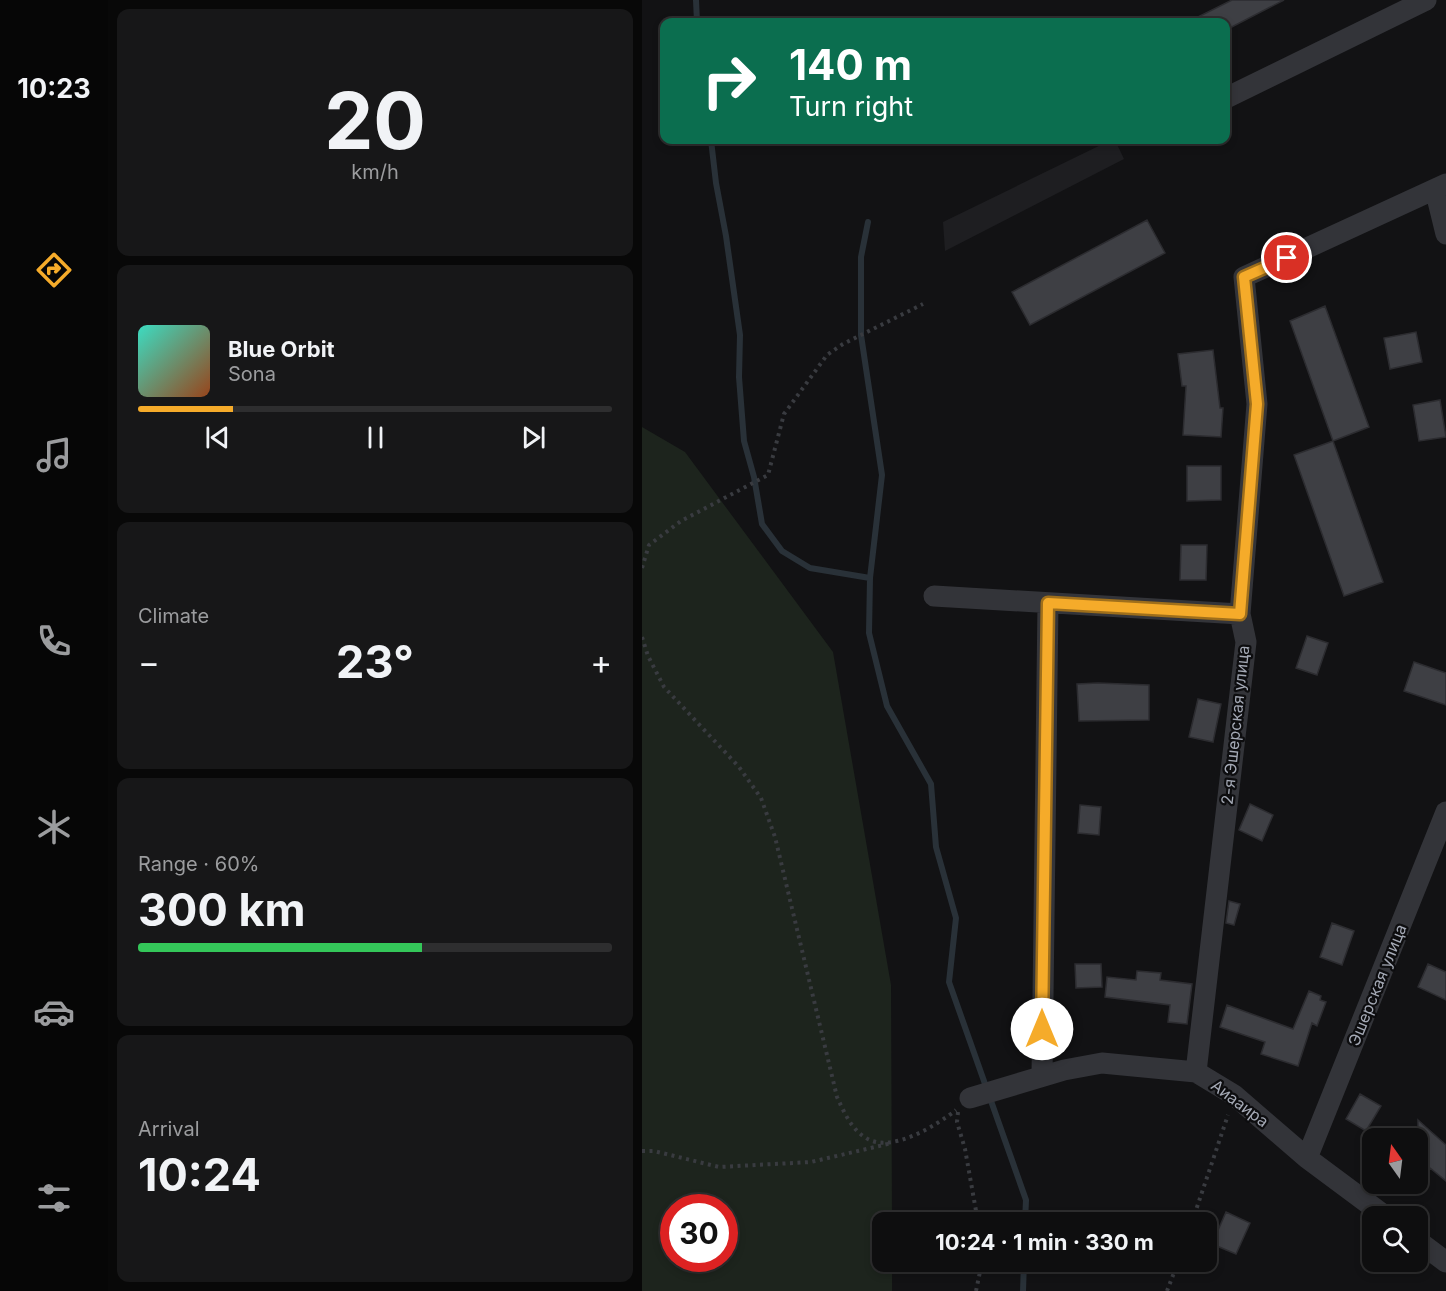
<!DOCTYPE html>
<html lang="en">
<head>
<meta charset="utf-8">
<style>
  body { margin:0; font-family:Inter,sans-serif; background:#171718; color:#f1f3f6; height:100vh; display:flex; flex-direction:column; font-size:22px; white-space:nowrap }
  * { box-sizing:border-box; margin:0 }
  p { font-size:20px; color:#9b9c9e }
  .icon { flex:none; width:33px; height:33px; fill:none; stroke:currentColor; stroke-width:2; stroke-linecap:round; stroke-linejoin:round }
  .map { position:relative; flex:1; overflow:hidden }
  .details { display:flex; flex-direction:column; gap:9px; padding:9px; background:#080808; width:534px }
  .details>* { flex:none }
  .top-card { position:absolute; left:18px; top:18px; width:570px; height:126px; border-radius:12px; box-shadow:0 3px 9px #0003,0 0 0 2px #2e2e2f; background:#0b6e4f; color:#fff; overflow:hidden }
  .needle { width:39px; rotate:346deg }
  .buttons { position:absolute; left:720px; top:1128px; display:grid; gap:12px }
  .buttons a { display:grid; place-items:center; width:66px; height:66px; border-radius:12px; background:#0e0e0f; box-shadow:0 3px 9px #0003,0 0 0 2px #2e2e2f; font-size:30px }
  .speed { position:absolute; left:18px; top:1194px; display:flex; gap:12px; font-size:30px; font-weight:700; text-align:center }
  .speed>* { display:grid; place-content:center; width:78px; height:78px; border-radius:50%; background:#0e0e0f; box-shadow:0 3px 9px #0003,0 0 0 2px #2e2e2f; line-height:1 }
  .speed .limit { border:9px solid #d22; background:#fff; color:#111 }
  .pin { position:absolute; display:grid; place-items:center; width:51px; height:51px; color:#fff; margin:-26px; border:3px solid #fff; border-radius:50%; box-shadow:0 2px 6px #0007 }
  .me { position:absolute; width:66px; margin:-33px; rotate:0deg; stroke-linejoin:round; filter:drop-shadow(0 0 4px #0008) }
  .turn { display:flex; align-items:center; gap:21px; height:126px; padding:0 30px; font-size:27px }
  .turn .icon { width:78px; height:78px; stroke-width:2.5 }
  .turn b { display:block; font-size:42px; line-height:51px }
  .big { font-size:45px; font-weight:700; line-height:1.1 }
  .details .tile { flex:1; display:flex; flex-direction:column; justify-content:center; gap:9px; min-width:0; padding:0 21px; border-radius:12px; background:#171718 }
  .details .dial { align-items:center; gap:0 }
  .dial b { font-size:78px; line-height:1 }
  .song { display:flex; align-items:center; gap:18px }
  .cover { width:72px; height:72px; border-radius:9px; background:linear-gradient(135deg,hsl(170 70% 55%),hsl(20 70% 35%)) }
  .played { height:6px; border-radius:3px; background:linear-gradient(90deg,#f5ab2a 20%,#2e2e2f 20%) }
  .keys { display:flex; justify-content:space-around; direction:ltr }
  .heat { display:flex; justify-content:space-between; align-items:center; font-size:33px; direction:ltr }
  .charge { height:9px; border-radius:4px; background:linear-gradient(90deg,#34c759 60%,#2e2e2f 0) }
  .trip { position:absolute; left:230px; top:1212px; width:345px; height:60px; border-radius:12px; background:#0e0e0f; box-shadow:0 3px 9px #0003,0 0 0 2px #2e2e2f; font-weight:700; line-height:60px; text-align:center }
  main { display:flex; flex:1; min-height:0 }
  .menu { display:flex; flex-direction:column; width:108px; justify-content:space-around; align-items:center; background:#060606; color:#9b9c9e }
  .menu .icon { width:42px; height:42px }
  .menu .current { color:#f5ab2a }
  .menu b { font-size:27px; color:#f1f3f6 }
  .map>svg:first-child { display:block }
</style>
</head>
<body>
<main>
<nav class="menu">
<b>10:23</b>
<svg class="icon current" aria-label="directions" viewBox="0 0 24 24"><path d="M12 3l9 9-9 9-9-9zM9 14v-3h6M13 9l2 2-2 2"/></svg>
<svg class="icon" aria-label="music" viewBox="0 0 24 24"><path d="M9 18V5l10-2v13"/><circle cx="6" cy="18" r="3"/><circle cx="16" cy="16" r="3"/></svg>
<svg class="icon" aria-label="phone" viewBox="0 0 24 24"><path d="M5 4h4l2 5-3 2q2 4 5 5l2-3 5 2v4C11 20 4 13 5 4z"/></svg>
<svg class="icon" aria-label="climate" viewBox="0 0 24 24"><path d="M12 3v18M4 7l16 10M4 17L20 7"/></svg>
<svg class="icon" aria-label="car" viewBox="0 0 24 24"><path d="M5 17H2v-5l4-1 3-4h7l3 4 3 1v5h-3M9 17h6M6 11h13"/><circle cx="7" cy="17" r="2"/><circle cx="17" cy="17" r="2"/></svg>
<svg class="icon" aria-label="filters" viewBox="0 0 24 24"><path d="M4 7h16M4 17h16"/><circle cx="9" cy="7" r="2"/><circle cx="15" cy="17" r="2"/></svg>
</nav>
<section class="details">
<div class="tile dial"><b>20</b><p>km/h</p></div>
<div class="tile">
<div class="song"><i class="cover"></i><div><b>Blue Orbit</b><p>Sona</p></div></div>
<div class="played"></div>
<div class="keys"><svg class="icon" aria-label="previous" viewBox="0 0 24 24"><path d="M18 5L8 12l10 7zM5 5v14"/></svg><svg class="icon" aria-label="pause" viewBox="0 0 24 24"><path d="M8 5v14M16 5v14"/></svg><svg class="icon" aria-label="next" viewBox="0 0 24 24"><path d="M6 5l10 7-10 7zM19 5v14"/></svg></div>
</div>
<div class="tile"><p>Climate</p>
<div class="heat"><a>−</a><b class="big">23°</b><a>+</a></div>
</div>
<div class="tile"><p>Range · 60%</p><b class="big">300 km</b><div class="charge"></div></div>
<div class="tile"><p>Arrival</p><b class="big">10:24</b></div>
</section>
<div class="map">
<svg width="804" height="1291" viewBox="0 0 804 1291">
  <rect width="100%" height="100%" fill="#121214"/>
  <path fill="#1e1e21" d="M469 140H473L482 159 303 251 301 222Z"/>
  <path fill="#1d241d" fill-rule="evenodd" d="M0 427 43 452 191 652 249 985 250 1222H240V1262H250V1291H0ZM32 1208H82V1258H32Z"/>
  <g fill="none" stroke-linecap="round" stroke-linejoin="round">
    <path stroke="#293138" stroke-width="6" d="M54 0 55 22
      M69 140 74 183 84 236 98 335 97 377 102 441 112 477 120 524 140 551 168 568 228 578
      M226 222 219 257V335L240 475 228 578 227 633 245 706 289 784 294 847 314 918 307 982 384 1200 383 1222
      M381 1291 382 1262"/>
  </g>
  <path fill="#3e3f44" stroke="#2c2c30" stroke-width="1.5" d="M590 0H642L584 30V22H546Z
    M505 220 523 253 388 325 370 292Z
    M683 306 727 427 691 441 648 321Z
    M774 332 780 362 748 369 742 338Z
    M571 350 578 408H581L579 437 541 435 544 386H540L536 354Z
    M798 400 804 437 777 441 771 405Z
    M691 441 741 582 702 596 652 455Z
    M545 466H579V500L545 501Z
    M539 545H565L564 580H538Z
    M665 636 686 643 675 675 654 668Z
    M772 662 804 673V705L762 691Z
    M456 683 507 685V720L437 721 435 684Z
    M556 699 579 704 571 742 547 737Z
    M608 804 631 815 620 841 597 830Z
    M438 805 459 807 457 835 436 833Z
    M587 901 598 904 592 925 584 923Z
    M690 923 712 931 700 965 678 957Z
    M433 964H459L460 987 434 988Z
    M786 964 804 972V1000L776 987Z
    M495 971 519 973 518 980 550 984 545 1024 526 1022 528 1005 463 997 465 977 494 980Z
    M667 991 679 996 678 1000 684 1002 675 1026 670 1023 656 1066 619 1054 623 1042 578 1027 585 1005 651 1029Z
    M718 1094 739 1106 724 1131 704 1119Z
    M776 1120 804 1145V1181L788 1168 776 1183Z
    M584 1212 608 1223 594 1254 570 1244Z"/>
  <g fill="none" stroke-linecap="round" stroke-linejoin="round">
    <path stroke="#393b40" stroke-width="4" stroke-dasharray="3 4.5" stroke-linecap="butt" d="M0 568 7 545 39 521 126 475 142 414 185 355 201 344 281 304
      M0 637 6 656 22 687 97 767 119 798 133 837 195 1097C202 1112 209 1129 224 1138 249 1154 295 1125 314 1110
      M316 1112 315 1122 323 1149 336 1222
      M0 1151H12L77 1167 169 1162 250 1143
      M550 1222 586 1115
      M334 1291 340 1262
      M525 1291 536 1262"/>
    <path stroke="#333439" stroke-width="21" d="M584 98 784 0
      M793 189 804 234
      M292 596 598 614
      M554 1072 604 642 598 614 615 404 602 277 804 184
      M400 1076 406 603
      M328 1098 422 1070 460 1063 554 1072 592 1095 665 1158 743 1216
      M665 1158 804 812
      M776 1241 804 1262"/>
  </g>
  <g fill="none" stroke-linecap="round" stroke-linejoin="round">
    <defs>
      <path id="route" d="M400 1029 406 603 598 614 615 404 602 277 645 258"/>
    </defs>
    <use href="#route" stroke="#9f6f1b" stroke-width="15"/>
    <use href="#route" stroke="#f5ab2a" stroke-width="10"/>
  </g>
  <g text-anchor="middle" stroke-width="4.5" stroke-linejoin="round" paint-order="stroke">
    <g font-size="16" fill="#a4a9b5" stroke="#0d0d0f">
      <text transform="translate(593 725) rotate(-84)" y="6">2-я Эшерская улица</text>
      <text transform="translate(735 985) rotate(-68)" y="6">Эшерская улица</text>
      <text transform="translate(598 1103) rotate(37)" y="6">Аиааира</text>
    </g>
  </g>
</svg>
<div class="buttons">
<a><svg class="needle" viewBox="-14 -14 28 28"><path d="M0-13l5 13h-10z" fill="#e53935"/><path d="M0 13l5-13h-10z" fill="#9b9c9e"/></svg></a>
<a><svg class="icon" aria-label="search" viewBox="0 0 24 24"><circle cx="10" cy="10" r="6"/><path d="M15 15l6 6"/></svg></a>
</div>
<div class="speed"><div class="limit">30</div></div>
<div class="pin" style="left:645px;top:258px;background:#d93025"><svg class="icon" aria-label="arrive" viewBox="0 0 24 24"><path d="M6 21V4h12l-3 4 3 4H6"/></svg></div>
<svg class="me" style="left:400px;top:1029px" viewBox="-20 -20 40 40"><circle r="19" fill="#fff"/><path d="M0-13L10 11 0 6-10 11z" fill="#f5ab2a"/></svg>
<div class="trip">10:24 · 1 min · 330 m</div>
<div class="top-card">
<div class="turn"><svg class="icon" aria-label="right" viewBox="0 0 24 24"><path d="M7 20v-9h11M14 6l5 5-5 5"/></svg><div><b>140 m</b>Turn right</div></div>
</div>
</div>
</main>
</body>
</html>
